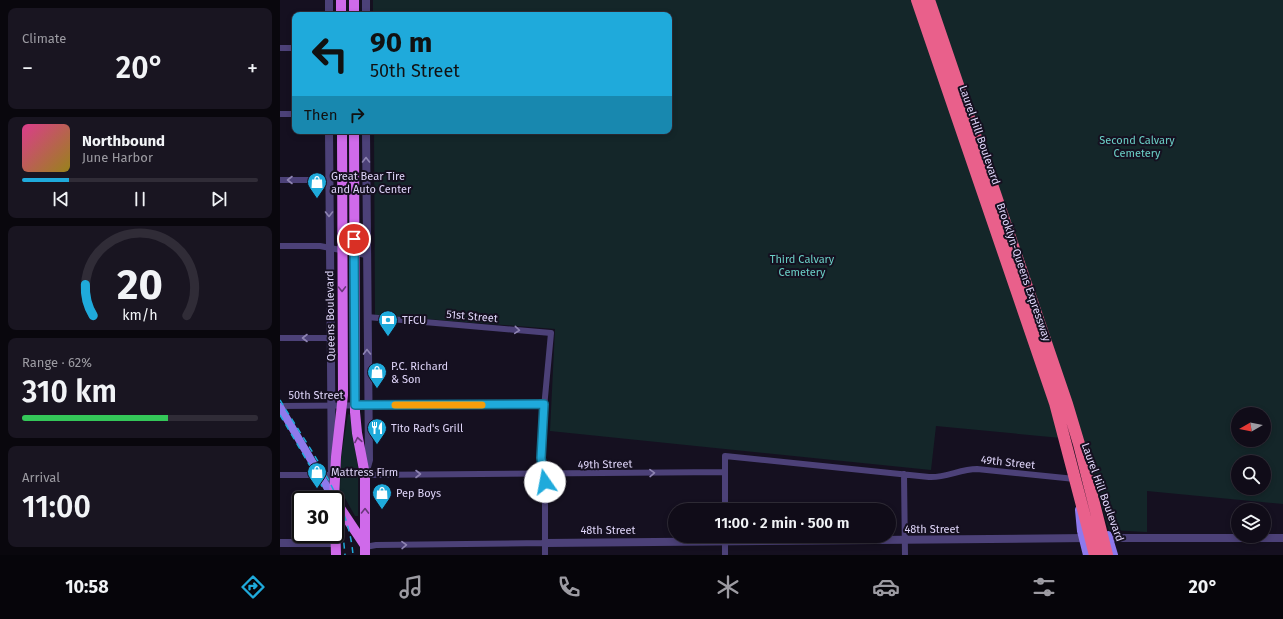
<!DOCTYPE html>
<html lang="en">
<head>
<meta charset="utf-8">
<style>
  body { margin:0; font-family:"Fira Sans",sans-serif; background:#191521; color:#f1f3f6; height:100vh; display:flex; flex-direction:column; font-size:15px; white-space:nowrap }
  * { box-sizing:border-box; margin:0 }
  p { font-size:13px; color:#9c9ba2 }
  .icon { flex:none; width:22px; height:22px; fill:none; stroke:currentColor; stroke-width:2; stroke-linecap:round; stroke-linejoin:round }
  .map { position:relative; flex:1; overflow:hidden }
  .panel { display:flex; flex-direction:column; gap:8px; padding:8px; background:#09070d; width:280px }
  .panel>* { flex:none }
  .top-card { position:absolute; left:12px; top:12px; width:380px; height:122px; border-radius:8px; box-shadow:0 2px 6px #0003,0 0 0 1px #302c37; background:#1faadb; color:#111; overflow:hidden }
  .needle { width:26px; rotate:261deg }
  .buttons { position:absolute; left:951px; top:407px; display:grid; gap:8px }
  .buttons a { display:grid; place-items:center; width:40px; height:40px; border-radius:50%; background:#100c18; box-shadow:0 2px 6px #0003,0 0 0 1px #302c37; font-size:20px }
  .speed { position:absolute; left:12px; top:491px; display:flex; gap:8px; font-size:20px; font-weight:700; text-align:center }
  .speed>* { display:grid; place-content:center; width:52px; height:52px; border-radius:50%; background:#100c18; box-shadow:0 2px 6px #0003,0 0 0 1px #302c37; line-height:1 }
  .speed .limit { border:2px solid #111; border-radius:6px; background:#fff; color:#111 }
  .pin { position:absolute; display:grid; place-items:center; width:34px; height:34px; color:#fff; margin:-17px; border:2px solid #fff; border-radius:50%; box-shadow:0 1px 4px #0007 }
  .me { position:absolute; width:44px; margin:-22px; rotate:348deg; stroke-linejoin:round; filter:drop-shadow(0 0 3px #0008) }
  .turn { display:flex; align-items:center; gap:14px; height:84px; padding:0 12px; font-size:18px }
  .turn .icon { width:52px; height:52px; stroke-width:2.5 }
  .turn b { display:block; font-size:28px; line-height:34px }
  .then { display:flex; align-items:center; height:38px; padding:0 12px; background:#0003; gap:8px; font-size:15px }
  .big { font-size:30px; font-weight:600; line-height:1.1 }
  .panel .tile { flex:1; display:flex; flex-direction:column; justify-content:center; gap:6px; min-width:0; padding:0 14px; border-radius:8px; background:#191521 }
  .panel .dial { align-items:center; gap:0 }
  .dial svg { height:104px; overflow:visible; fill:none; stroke:#302c37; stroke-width:7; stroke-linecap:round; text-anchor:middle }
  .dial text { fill:#f1f3f6; stroke:none }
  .song { display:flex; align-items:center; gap:12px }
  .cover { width:48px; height:48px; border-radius:6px; background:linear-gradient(135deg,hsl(330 70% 55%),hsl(50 70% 35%)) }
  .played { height:4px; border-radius:2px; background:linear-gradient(90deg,#1faadb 20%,#302c37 20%) }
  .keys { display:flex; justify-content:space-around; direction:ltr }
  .heat { display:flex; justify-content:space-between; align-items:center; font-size:22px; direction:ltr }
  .charge { height:6px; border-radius:3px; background:linear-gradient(90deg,#34c759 62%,#302c37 0) }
  .trip { position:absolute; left:388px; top:503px; width:228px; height:40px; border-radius:20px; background:#100c18; box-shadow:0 2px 6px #0003,0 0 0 1px #302c37; font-weight:600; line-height:40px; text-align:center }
  .tabs { display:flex; height:64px; justify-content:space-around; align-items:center; background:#06050a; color:#9c9ba2 }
  .tabs .icon { width:28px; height:28px }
  .tabs .selected { color:#1faadb }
  .tabs b { font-size:18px; color:#f1f3f6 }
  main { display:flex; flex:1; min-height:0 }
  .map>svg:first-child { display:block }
</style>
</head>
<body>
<main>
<section class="panel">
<div class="tile"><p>Climate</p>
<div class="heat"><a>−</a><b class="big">20°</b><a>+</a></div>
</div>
<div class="tile">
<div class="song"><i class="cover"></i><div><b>Northbound</b><p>June Harbor</p></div></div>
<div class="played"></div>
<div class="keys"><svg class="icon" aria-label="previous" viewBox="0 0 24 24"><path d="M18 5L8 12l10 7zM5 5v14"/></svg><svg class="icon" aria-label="pause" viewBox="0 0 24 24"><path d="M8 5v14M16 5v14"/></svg><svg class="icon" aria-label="next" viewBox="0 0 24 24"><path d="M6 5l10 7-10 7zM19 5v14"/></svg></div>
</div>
<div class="tile dial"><svg viewBox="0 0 100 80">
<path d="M14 69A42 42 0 1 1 86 69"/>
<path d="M14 69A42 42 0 0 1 8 45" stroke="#1faadb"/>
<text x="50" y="56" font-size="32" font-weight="700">20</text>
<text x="50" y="72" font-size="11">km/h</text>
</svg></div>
<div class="tile"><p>Range · 62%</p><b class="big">310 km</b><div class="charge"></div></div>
<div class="tile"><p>Arrival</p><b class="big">11:00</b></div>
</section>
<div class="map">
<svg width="1003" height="555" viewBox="0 0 1003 555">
  <rect width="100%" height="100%" fill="#151020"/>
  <path fill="#142629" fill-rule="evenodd" d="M93 0H633L781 438 656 426 651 470 270 431 275 329 95 315 94 131H389V15H93Z
    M652 0H1003V504L867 491V532L829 530 805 453ZM958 414H984V440H958ZM958 462H984V488H958Z
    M68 414 70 415 78 467V516H75L60 489 61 458Z"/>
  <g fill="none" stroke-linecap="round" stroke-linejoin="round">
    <path stroke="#4c4178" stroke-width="6" d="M0 48H15
      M0 114H15
      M0 180H49
      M0 246H40L86 255
      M87 317 271 333 261 440V466L265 482V555
      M0 338H50
      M0 406 264 404
      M624 474 625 555
      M0 475H50
      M85 475 445 472
      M445 510V456L649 477C666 478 680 469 697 469L795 479
      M85 547 96 545 265 543
      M445 555V536"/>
    <path stroke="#4c4178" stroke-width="8" d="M49 0V15
      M86 0V15
      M49 131 52 482
      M85 474 89 460 86 131
      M824 538H1003
      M0 543H56
      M265 543 808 538"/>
    <path stroke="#8e79ec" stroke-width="8" d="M0 407 54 499
      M799 510 801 531 807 555
      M828 535 834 555"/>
    <path stroke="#cf6aea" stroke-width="10" d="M61 0V15
      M74 0V15
      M74 131 75 412 77 433 85 475V555
      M54 499 84 544
      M54 500 56 457 63 395 62 131
      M55 521 56 555"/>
    <path stroke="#1faadb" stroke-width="1.5" stroke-dasharray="6 5" stroke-linecap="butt" d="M0 400C28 447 69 500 73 555
      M0 415 50 500
      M55 511 63 534 65 555"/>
    <path stroke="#e9608b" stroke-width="12" d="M637 0 775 403 815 555
      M649 0 787 404 799 444 827 555"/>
  </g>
  <defs><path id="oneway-chevron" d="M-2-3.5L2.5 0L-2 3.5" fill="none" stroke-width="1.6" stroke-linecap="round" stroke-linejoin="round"/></defs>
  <g stroke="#8e84b2">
    <use href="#oneway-chevron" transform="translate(86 160) rotate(-90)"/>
    <use href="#oneway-chevron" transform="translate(10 180) rotate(-180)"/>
    <use href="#oneway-chevron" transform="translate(49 214) rotate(90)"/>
    <use href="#oneway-chevron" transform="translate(237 330) rotate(5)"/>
    <use href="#oneway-chevron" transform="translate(25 338) rotate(-180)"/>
    <use href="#oneway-chevron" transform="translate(87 352) rotate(-91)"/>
    <use href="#oneway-chevron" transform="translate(372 473) rotate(-1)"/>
    <use href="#oneway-chevron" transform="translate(138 474)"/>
    <use href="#oneway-chevron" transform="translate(124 545) rotate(-1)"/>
  </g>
  <g stroke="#69387b">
    <use href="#oneway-chevron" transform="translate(62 289) rotate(89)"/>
    <use href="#oneway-chevron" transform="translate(78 440) rotate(-100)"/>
    <use href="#oneway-chevron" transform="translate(85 511) rotate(-89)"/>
  </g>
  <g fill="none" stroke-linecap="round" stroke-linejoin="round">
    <defs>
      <path id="route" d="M74 239 75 405 264 404 261 458 265 482"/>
    </defs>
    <use href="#route" stroke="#146e8e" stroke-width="10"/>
    <use href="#route" stroke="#1faadb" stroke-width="7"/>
    <path stroke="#f59e0b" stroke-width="7" d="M115 405H202"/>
  </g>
  <defs>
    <symbol id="shop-pin" viewBox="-11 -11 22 30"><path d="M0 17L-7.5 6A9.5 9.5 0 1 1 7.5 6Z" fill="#1faadb" stroke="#151020"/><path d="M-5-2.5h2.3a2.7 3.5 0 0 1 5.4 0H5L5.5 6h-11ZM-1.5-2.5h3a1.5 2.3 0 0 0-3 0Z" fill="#fff"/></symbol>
    <symbol id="bank-pin" viewBox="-11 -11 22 30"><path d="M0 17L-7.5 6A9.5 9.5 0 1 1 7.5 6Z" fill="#1faadb" stroke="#151020"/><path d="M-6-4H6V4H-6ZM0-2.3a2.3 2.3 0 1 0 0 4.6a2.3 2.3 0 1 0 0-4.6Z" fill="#fff"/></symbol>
    <symbol id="restaurant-pin" viewBox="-11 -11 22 30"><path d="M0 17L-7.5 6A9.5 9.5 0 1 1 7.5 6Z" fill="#1faadb" stroke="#151020"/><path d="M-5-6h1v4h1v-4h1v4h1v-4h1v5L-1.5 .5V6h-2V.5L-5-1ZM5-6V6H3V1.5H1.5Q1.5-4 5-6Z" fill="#fff"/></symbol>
  </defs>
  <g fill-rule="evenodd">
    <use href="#shop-pin" x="26" y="171" width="22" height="30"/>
    <use href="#bank-pin" x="97" y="309" width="22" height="30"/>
    <use href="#shop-pin" x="86" y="361" width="22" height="30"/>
    <use href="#restaurant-pin" x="86" y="417" width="22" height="30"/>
    <use href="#shop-pin" x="26" y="461" width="22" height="30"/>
    <use href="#shop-pin" x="91" y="482" width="22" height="30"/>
  </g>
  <g text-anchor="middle" stroke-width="4" stroke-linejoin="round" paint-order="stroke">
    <g font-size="11" fill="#dfd5f9" stroke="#151020">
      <text transform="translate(700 135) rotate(71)" y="4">Laurel Hill Boulevard</text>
      <text transform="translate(744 272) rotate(71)" y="4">Brooklyn-Queens Expressway</text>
      <text transform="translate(50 316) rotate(-91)" y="4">Queens Boulevard</text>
      <text transform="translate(192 316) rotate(5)" y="4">51st Street</text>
      <text x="36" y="399">50th Street</text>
      <text transform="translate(728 462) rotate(6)" y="4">49th Street</text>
      <text transform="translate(325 464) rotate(-1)" y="4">49th Street</text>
      <text transform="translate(823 492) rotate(70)" y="4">Laurel Hill Boulevard</text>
      <text x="652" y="533">48th Street</text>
      <text x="328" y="534">48th Street</text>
    </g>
    <g font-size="11" fill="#6bcfc6" stroke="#151020">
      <text x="857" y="144">Second Calvary<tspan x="857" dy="13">Cemetery</tspan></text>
      <text x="522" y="263">Third Calvary<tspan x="522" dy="13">Cemetery</tspan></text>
    </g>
    <g font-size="11" fill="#dfd5f9" stroke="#151020" text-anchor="start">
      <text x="51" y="180">Great Bear Tire<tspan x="51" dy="13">and Auto Center</tspan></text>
      <text x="122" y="324">TFCU</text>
      <text x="111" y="370">P.C. Richard<tspan x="111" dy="13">&amp; Son</tspan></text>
      <text x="111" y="432">Tito Rad's Grill</text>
      <text x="51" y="476">Mattress Firm</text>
      <text x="116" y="497">Pep Boys</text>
    </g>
  </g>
</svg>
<div class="buttons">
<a><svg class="needle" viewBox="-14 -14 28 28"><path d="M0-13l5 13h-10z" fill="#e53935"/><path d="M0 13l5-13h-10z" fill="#9c9ba2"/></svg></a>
<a><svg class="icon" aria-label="search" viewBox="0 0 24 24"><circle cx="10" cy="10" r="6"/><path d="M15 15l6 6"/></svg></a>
<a><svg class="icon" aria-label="layers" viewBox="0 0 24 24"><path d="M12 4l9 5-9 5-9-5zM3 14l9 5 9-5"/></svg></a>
</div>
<div class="speed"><div class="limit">30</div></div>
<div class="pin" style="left:74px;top:239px;background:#d93025"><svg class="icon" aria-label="arrive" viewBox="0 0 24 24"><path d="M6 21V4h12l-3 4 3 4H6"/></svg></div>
<svg class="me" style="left:265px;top:482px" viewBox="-20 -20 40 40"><circle r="19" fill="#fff"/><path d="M0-13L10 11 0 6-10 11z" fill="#1faadb"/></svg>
<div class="trip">11:00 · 2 min · 500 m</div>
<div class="top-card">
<div class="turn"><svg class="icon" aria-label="left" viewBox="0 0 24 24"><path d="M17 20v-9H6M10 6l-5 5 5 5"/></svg><div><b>90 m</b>50th Street</div></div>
<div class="then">Then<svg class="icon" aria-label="right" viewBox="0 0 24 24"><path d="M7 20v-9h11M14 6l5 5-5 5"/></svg></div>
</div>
</div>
</main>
<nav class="tabs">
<b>10:58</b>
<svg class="icon selected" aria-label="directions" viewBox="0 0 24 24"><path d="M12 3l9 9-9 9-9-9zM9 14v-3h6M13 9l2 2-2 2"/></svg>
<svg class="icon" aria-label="music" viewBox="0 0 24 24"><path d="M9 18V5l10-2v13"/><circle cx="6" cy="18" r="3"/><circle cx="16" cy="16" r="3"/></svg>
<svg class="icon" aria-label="phone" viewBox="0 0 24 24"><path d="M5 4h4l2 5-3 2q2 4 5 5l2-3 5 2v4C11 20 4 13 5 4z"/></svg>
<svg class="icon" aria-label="climate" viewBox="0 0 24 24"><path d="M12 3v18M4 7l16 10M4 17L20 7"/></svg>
<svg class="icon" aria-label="car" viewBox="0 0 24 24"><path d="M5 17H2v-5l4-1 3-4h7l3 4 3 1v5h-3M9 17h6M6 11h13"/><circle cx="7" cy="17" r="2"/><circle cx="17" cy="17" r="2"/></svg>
<svg class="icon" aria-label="filters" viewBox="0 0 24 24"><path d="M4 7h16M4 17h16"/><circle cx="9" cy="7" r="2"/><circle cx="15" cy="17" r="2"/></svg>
<b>20°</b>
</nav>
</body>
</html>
